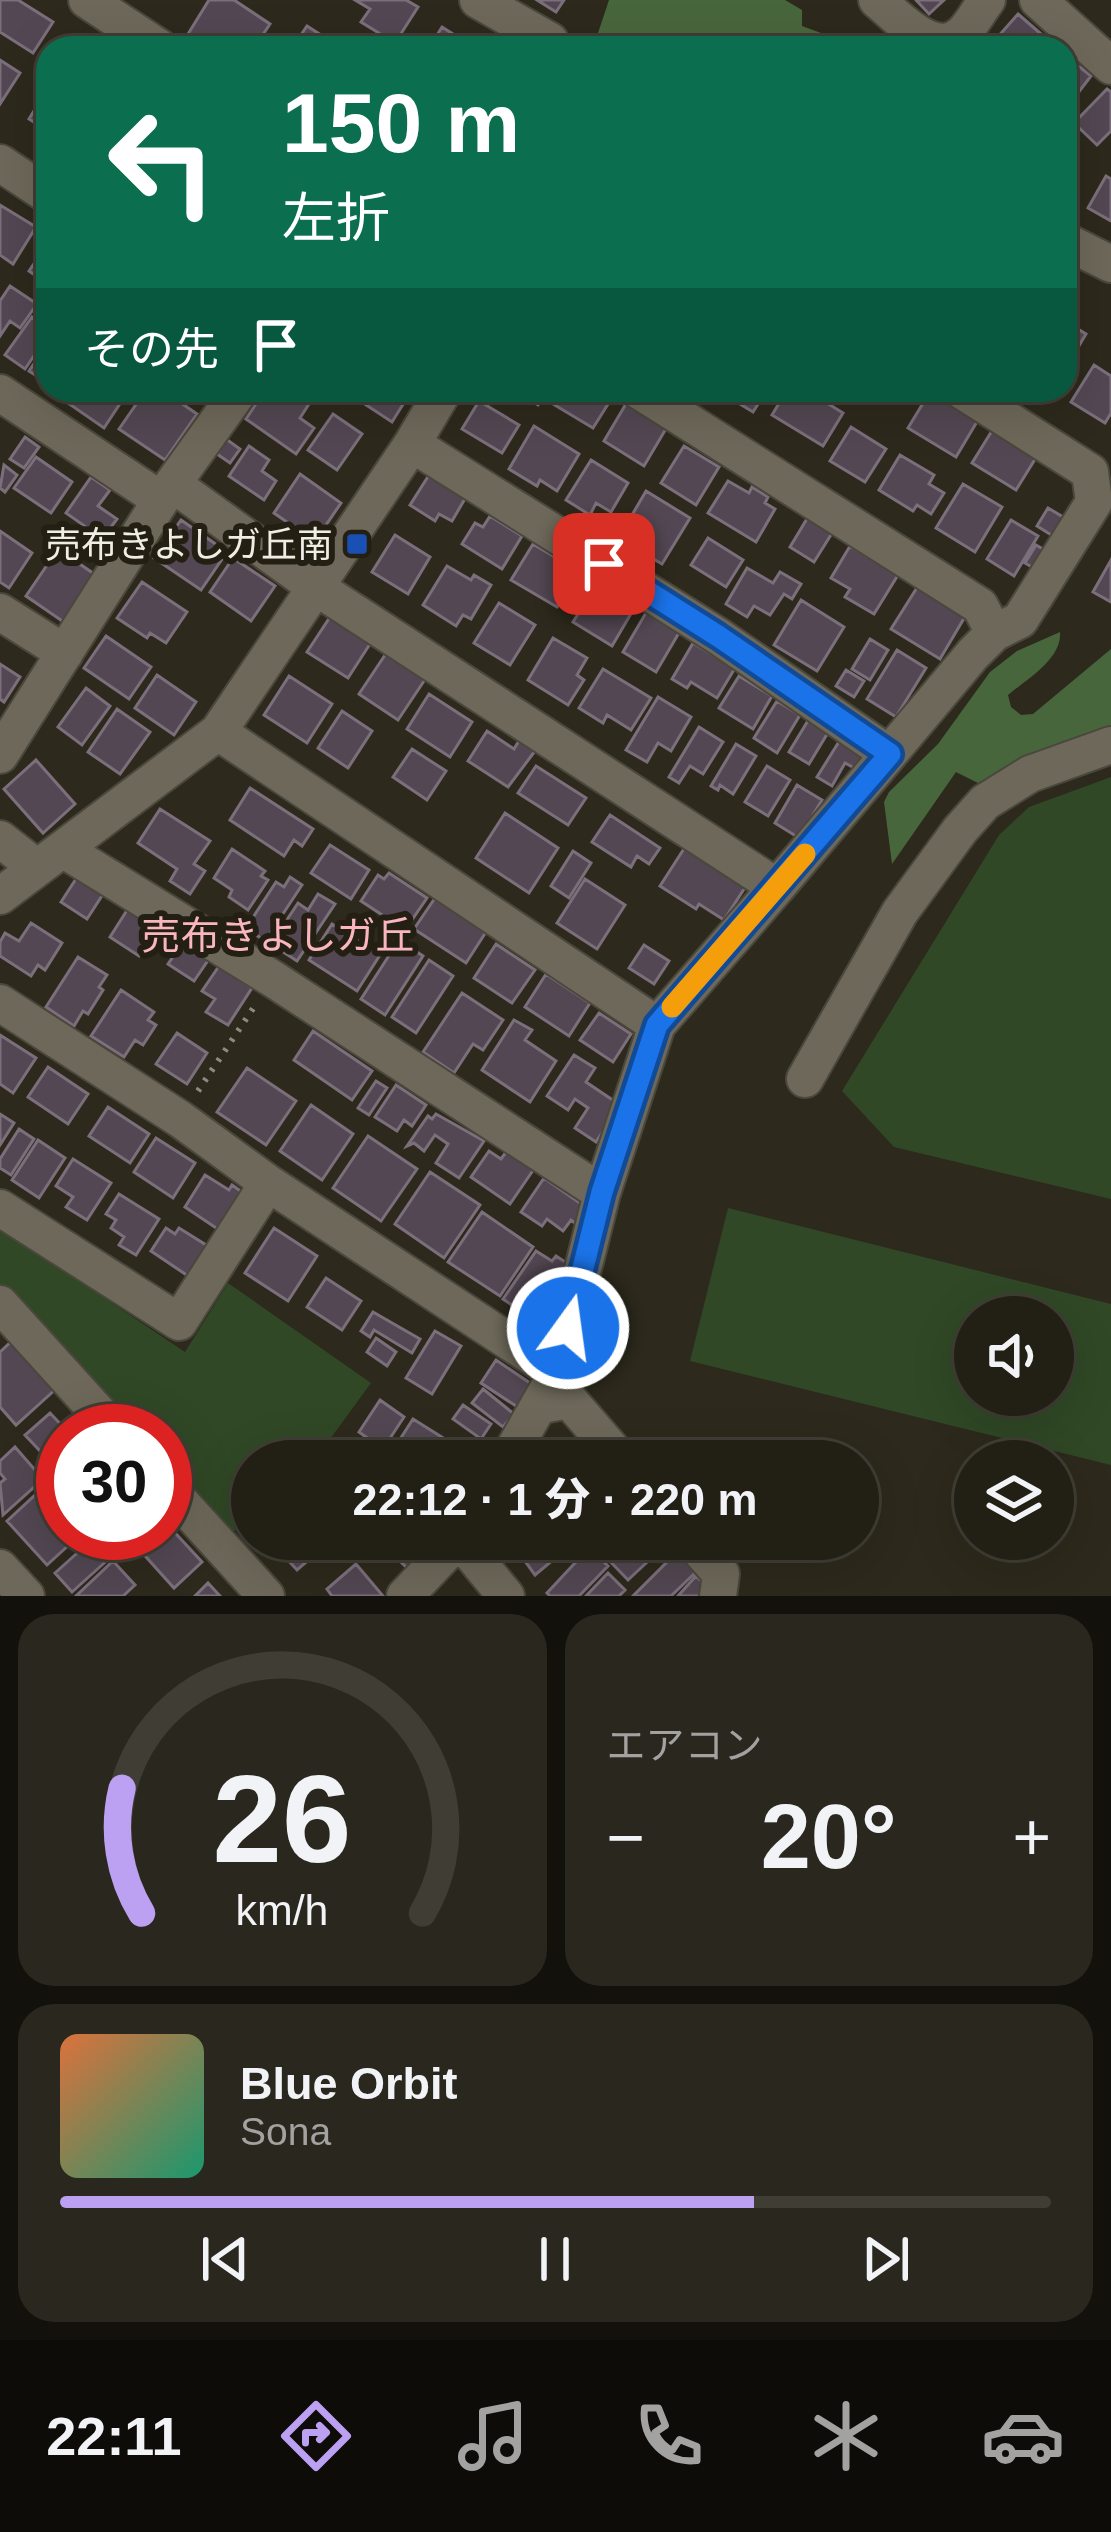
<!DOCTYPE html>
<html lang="ja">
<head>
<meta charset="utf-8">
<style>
  body { margin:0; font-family:Helvetica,"Noto Sans JP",sans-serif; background:#2a271e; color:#f1f3f6; height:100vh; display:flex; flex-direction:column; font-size:45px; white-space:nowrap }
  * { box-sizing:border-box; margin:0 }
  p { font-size:39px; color:#a2a2a0 }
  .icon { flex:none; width:66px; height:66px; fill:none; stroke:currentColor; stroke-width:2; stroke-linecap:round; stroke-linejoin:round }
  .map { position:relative; height:1596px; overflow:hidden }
  .sheet { display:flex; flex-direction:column; gap:18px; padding:18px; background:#13110c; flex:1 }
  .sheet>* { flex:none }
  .banner { position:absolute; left:36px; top:36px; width:1041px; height:366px; border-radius:36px; box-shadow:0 12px 48px #0002,0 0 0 3px #3f3d34; background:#0b6e4f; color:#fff; overflow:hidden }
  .controls { position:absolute; left:954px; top:1296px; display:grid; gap:24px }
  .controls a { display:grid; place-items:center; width:120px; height:120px; border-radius:50%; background:#221f15; box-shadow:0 12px 48px #0002,0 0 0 3px #3f3d34; font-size:60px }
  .speed { position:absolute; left:36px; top:1404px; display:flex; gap:24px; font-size:60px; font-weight:700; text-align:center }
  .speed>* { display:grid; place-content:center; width:156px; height:156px; border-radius:50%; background:#221f15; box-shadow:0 12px 48px #0002,0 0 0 3px #3f3d34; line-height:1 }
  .speed .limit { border:18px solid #d22; background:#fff; color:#111 }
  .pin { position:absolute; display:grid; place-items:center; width:102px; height:102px; color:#fff; margin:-51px; border-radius:24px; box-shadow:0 6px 18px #0006 }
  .me { position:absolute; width:132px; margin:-66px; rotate:14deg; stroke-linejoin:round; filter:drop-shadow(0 0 9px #0008) }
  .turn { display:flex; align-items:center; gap:42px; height:252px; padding:0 48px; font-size:54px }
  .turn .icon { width:156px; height:156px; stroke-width:2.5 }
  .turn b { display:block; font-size:84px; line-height:102px }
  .then { display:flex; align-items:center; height:114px; padding:0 48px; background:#0003; gap:24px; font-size:45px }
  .big { font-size:90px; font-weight:800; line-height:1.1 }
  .sheet .card { flex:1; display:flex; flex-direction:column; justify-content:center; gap:18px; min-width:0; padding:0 42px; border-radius:36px; background:#2a271e }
  .sheet .dial { align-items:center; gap:0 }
  .dial svg { height:312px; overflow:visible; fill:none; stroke:#3f3d34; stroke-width:7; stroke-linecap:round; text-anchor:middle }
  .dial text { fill:#f1f3f6; stroke:none }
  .song { display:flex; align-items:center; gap:36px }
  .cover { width:144px; height:144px; border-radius:18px; background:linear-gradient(135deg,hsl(20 70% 55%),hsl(160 70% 35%)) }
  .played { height:12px; border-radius:6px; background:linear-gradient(90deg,#bca0f2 70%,#3f3d34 70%) }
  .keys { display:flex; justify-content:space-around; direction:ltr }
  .heat { display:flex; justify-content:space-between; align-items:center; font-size:66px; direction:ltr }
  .sheet .tiles { flex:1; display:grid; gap:18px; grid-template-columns:1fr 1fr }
  .card:last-child { grid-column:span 2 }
  .trip { position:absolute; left:231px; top:1440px; width:648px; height:120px; border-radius:60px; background:#221f15; box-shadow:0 12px 48px #0002,0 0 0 3px #3f3d34; font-weight:800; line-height:120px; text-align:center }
  .menu { display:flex; height:192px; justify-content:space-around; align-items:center; background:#0e0c08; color:#a2a2a0 }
  .menu .icon { width:84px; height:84px }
  .menu .selected { color:#bca0f2 }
  .menu b { font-size:54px; color:#f1f3f6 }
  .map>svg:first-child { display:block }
</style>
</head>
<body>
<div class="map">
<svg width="1111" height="1596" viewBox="0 0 1111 1596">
  <rect width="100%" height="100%" fill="#2d291c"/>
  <path fill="#304826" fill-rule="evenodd" d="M1111 777V1199L894 1147 842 1091 999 835 1029 807Z
    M728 1208 1111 1304V1465L690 1361ZM975 1317H1053V1395H975Z
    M0 1228 185 1352 228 1283 371 1383 314 1461H252V1518L229 1535 165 1465V1431H134L0 1285Z"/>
  <path fill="#48663c" d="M609 0H785L802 10V26L862 48H593Z
    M1060 632C1062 659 1027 679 1008 695L1011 707 1021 715 1033 714 1111 649V735L978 783 956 772 892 864 884 802 889 792 938 744 990 672 1017 651Z"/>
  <path fill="#524752" stroke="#7b6f7b" stroke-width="3" d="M0 0H18L53 22 33 53 0 32Z
    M209 0H234L270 24 254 48H210L188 34Z
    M355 0H406L418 7 395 43 361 22 370 9Z
    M537 0H564L556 12Z
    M916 0H944L929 14Z
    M1018 14 1048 40 1041 48H988Z
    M307 26 335 44 332 48H292Z
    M442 27 475 48H429Z
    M1065 55 1091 76 1065 110Z
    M0 60 20 73 0 104Z
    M1107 89 1111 92V131L1097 145 1074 123Z
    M43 96 48 100V141L41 136 45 129 29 119Z
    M1106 176 1111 179V221L1088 208Z
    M0 205 36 227 13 264 0 255Z
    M48 243V284L29 271Z
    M10 286 37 304 20 328 10 321 0 336V301Z
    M32 317 48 328V335L25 369 5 355Z
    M1065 321 1086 334 1065 369Z
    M48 343V383L29 371Z
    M1094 365 1111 376V413L1105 423 1071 402Z
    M57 390H129L104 428 55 394Z
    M146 390H162L197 414 165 460 119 429Z
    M265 390H288L309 404 300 418 314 428 296 454 246 419Z
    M354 390H412L392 422 351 395Z
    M514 390H547L538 405Z
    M554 390H610L615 393 593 428 548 401Z
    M717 390H767L753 412Z
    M787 390H806L843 413 823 446 772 415Z
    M931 390H940L981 415 956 457 908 428Z
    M479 401 519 425 502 453 462 429Z
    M627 402 667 427 644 466 604 441Z
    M333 414 362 434 337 470 308 450Z
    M998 421 1042 448 1016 490 972 463Z
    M534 426 579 454 557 491 540 480 537 486 509 469Z
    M851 427 886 449 865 482 830 461Z
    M25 437 39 447 24 468 10 459Z
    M226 439 240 449 230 463 217 454Z
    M249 446 269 460 262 471 276 481 264 500 229 476Z
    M684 446 719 467 696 505 661 483Z
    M900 455 934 475 929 484 944 493 931 514 917 505 913 511 879 490Z
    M36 457 72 482 51 513 14 488Z
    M591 460 628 483 611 512 596 503 590 515 566 500Z
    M4 465 17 475 5 492 0 488Z
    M300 474 341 503 324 528 316 523 307 536 274 513Z
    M429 475 466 497 452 521 439 514 435 521 410 505Z
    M91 477 110 490 98 506 117 519 111 527 127 539 112 560 96 549 103 539 66 513Z
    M728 481 749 493 752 487 768 497 765 503 775 509 756 542 708 513Z
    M963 484 1002 507 975 552 936 528Z
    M646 491 690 518 662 564 645 554 651 543 625 527Z
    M814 507 839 522 814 562 790 547Z
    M1048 508 1075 524 1064 543 1037 526Z
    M490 516 522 536 502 569 462 544 475 523 483 527Z
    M181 520 227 552 201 590 154 558Z
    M1011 520 1038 536 1014 576 987 559Z
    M0 531 32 553 9 588 0 582Z
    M395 535 430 557 408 594 372 572Z
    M708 538 743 560 726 587 691 565Z
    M533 544 578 571 557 607 511 580Z
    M1036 545 1055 556 1044 574 1025 563Z
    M850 546 898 575 874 614 845 597 850 589 831 578Z
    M58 549 100 578 68 625 26 596Z
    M233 558 275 586 251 621 210 592Z
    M1111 560V602L1093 592Z
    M447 566 471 580 474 575 491 585 471 619 463 615 456 626 423 605Z
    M747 568 773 583 780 572 801 584 792 599 784 594 770 615 754 606 747 617 726 604Z
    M142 582 187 612 166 643 150 633 147 638 117 618Z
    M918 586 966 615 940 659 891 629Z
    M594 589 632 612 612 646 573 622Z
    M801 600 844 627 817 671 774 645Z
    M499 603 535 625 510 665 474 643Z
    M650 606 683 626 656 672 623 652Z
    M330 617 370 644 348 678 307 652Z
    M106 636 151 667 129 699 84 668Z
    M553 638 587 658 577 675 584 680 568 705 528 680Z
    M870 639 888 650 870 680 852 669Z
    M693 643 735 668 717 698 691 682 687 688 672 679Z
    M897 650 926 668 896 717 867 699Z
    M387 652 426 678 398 720 359 694Z
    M0 664 20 677 4 702 0 699Z
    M603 669 651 698 631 730 607 715 603 723 579 708Z
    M846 670 864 681 854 697 836 686Z
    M157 675 196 702 174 735 135 708Z
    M289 676 332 704 307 743 264 715Z
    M739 676 772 696 753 729 719 708Z
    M86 688 110 706 82 745 58 727Z
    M429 694 472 722 450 757 407 729Z
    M658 697 691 717 671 751 658 743 647 762 626 750Z
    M777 701 800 715 777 753 754 738Z
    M117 709 150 732 120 774 88 752Z
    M342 711 372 731 348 768 318 748Z
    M812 714 832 726 809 764 789 752Z
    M699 727 723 742 703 774 690 766 679 783 669 777Z
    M487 731 514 749 522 736 538 747 508 787 468 761Z
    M845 732 871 748 858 770 845 763 832 786 817 777Z
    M736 744 756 756 733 794 720 785 718 790 711 786Z
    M412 749 446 771 427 800 393 777Z
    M36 760 75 804 43 833 4 789Z
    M536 766 586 798 568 825 518 793Z
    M767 766 790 780 768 816 745 802Z
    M797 785 822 800 799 838 775 823Z
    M250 788 313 829 302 846 294 840 284 856 230 820Z
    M160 809 210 841 194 864 205 871 190 894 170 881 177 869 138 843Z
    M505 813 558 848 529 893 476 858Z
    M610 815 660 848 649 864 637 856 631 867 592 842Z
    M687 844 748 883 724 920 699 904 696 909 660 886Z
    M330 845 369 870 351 899 311 873Z
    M232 849 265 871 261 876 268 880 248 910 229 897 232 890 214 878Z
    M573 851 591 863 569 898 551 886Z
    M81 871 107 888 87 919 61 902Z
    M389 873 427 898 405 930 361 901 378 875 384 879Z
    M290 877 302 885 265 941 246 928 276 882 284 887Z
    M585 879 625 905 597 949 557 923Z
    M318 894 335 904 297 961 271 944 298 903 308 910Z
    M435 898 486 932 466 963 414 929Z
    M129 907 158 927 139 956 110 937Z
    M31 923 62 943 45 970 38 965 31 976 0 956V942L5 933 19 941Z
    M332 924 380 955 357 991 309 960Z
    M399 940 423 956 385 1015 361 999Z
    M183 942 209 959 194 981 168 964Z
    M496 944 535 970 512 1003 474 978Z
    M644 945 669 961 654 984 629 968Z
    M78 957 107 975 99 987 103 990 88 1014 83 1011 74 1026 46 1007Z
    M429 960 453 976 416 1033 392 1017Z
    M219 966 252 988 228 1025 206 1012 215 999 202 991Z
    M546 974 590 1003 569 1036 525 1007Z
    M121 990 154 1012 148 1020 156 1025 143 1045 135 1040 124 1057 91 1036Z
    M462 993 503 1020 483 1050 473 1044 454 1073 423 1052Z
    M599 1013 631 1034 613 1062 580 1040Z
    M514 1020 532 1030 525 1040 556 1061 530 1102 482 1070Z
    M313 1031 372 1071 352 1100 294 1060Z
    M177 1033 207 1053 187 1084 156 1064Z
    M0 1035 36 1058 13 1093 0 1084Z
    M574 1055 595 1068 586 1082 620 1105 596 1142 575 1128 588 1108 575 1099 568 1110 547 1096Z
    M48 1067 88 1094 68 1124 28 1097Z
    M247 1068 296 1101 266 1145 217 1112Z
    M376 1081 387 1088 369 1115 358 1108Z
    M396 1085 426 1105 412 1126 404 1120 397 1131 375 1117Z
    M311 1105 353 1134 322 1180 280 1151Z
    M108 1107 149 1134 130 1163 89 1136Z
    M0 1114 14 1123 0 1145Z
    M436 1114 484 1141 459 1178 436 1163 448 1144 435 1135 424 1151 414 1143 407 1146 428 1116 432 1119Z
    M19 1129 34 1139 11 1175 0 1168V1159Z
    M368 1136 417 1169 381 1221 333 1188Z
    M156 1138 195 1163 173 1198 134 1172Z
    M38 1140 65 1158 39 1198 12 1180Z
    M509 1148 536 1166 510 1204 471 1177 489 1151 501 1159Z
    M73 1159 111 1183 87 1220 66 1207 73 1197 56 1186Z
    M430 1172 480 1205 444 1258 395 1224Z
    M205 1175 229 1190 232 1185 246 1195 222 1232 185 1207Z
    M544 1178 590 1210 579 1226 571 1220 563 1231 547 1219 542 1226 521 1212Z
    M119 1194 159 1219 136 1255 119 1245 124 1237 111 1228 116 1220 106 1214Z
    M482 1212 533 1247 500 1296 448 1262Z
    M166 1228 175 1234 179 1228 211 1248 191 1278 151 1251Z
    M274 1228 317 1256 288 1301 245 1273Z
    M536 1251 552 1261 556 1256 570 1265 569 1273 537 1322 503 1299Z
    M326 1278 361 1301 342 1330 307 1307Z
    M373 1312 420 1339 412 1353 374 1330 370 1337 361 1331Z
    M435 1331 461 1346 432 1394 406 1378Z
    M376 1338 396 1352 387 1366 367 1352Z
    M14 1339 57 1388 16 1425 0 1407V1352Z
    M496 1360 536 1387 522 1410 481 1383Z
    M483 1389 514 1414 503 1427 472 1403Z
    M380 1400 404 1417 383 1449 359 1432Z
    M463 1405 491 1424 481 1439 453 1419Z
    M50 1413 67 1431H63V1465L58 1470 25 1435Z
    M413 1419 472 1456 469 1461H410L393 1450Z
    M15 1447 43 1479 3 1515 0 1483 5 1479 0 1473V1461Z
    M355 1447 369 1460 368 1461H342Z
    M47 1484 63 1502V1533H82L47 1565 7 1521Z
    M166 1523 202 1562 174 1588 138 1548 155 1533H165Z
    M95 1537 112 1556 72 1592 55 1573Z
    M281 1539H321L326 1545 297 1570 274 1545Z
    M400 1539H439L409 1570 389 1550Z
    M509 1539H578L535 1575Z
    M614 1539H649L660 1550 628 1580 601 1552Z
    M589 1548 608 1566 579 1596H550L547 1593Z
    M679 1550 698 1570 671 1596H633Z
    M113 1561 135 1585 123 1596H76Z
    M356 1564 383 1596H332L327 1589Z
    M608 1573 625 1590 619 1596H586Z
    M696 1576 713 1592 709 1596H678Z
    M208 1583 220 1596H195Z"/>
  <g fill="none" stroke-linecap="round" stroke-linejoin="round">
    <defs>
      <path id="minor" d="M87 0 160 48
        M478 0 550 41 553 48
        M877 0C898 17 935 60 963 33 972 24 979 10 987 0
        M1038 0 1111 66
        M0 163 48 195
        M1065 241 1111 264
        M638 390 980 606 994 633
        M0 393 161 500
        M412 444 718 636 889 754 973 654 994 633 1020 620 1094 502 1090 472 961 390
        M174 485 314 586 777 887 657 1025 218 732
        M0 612 65 653
        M0 755 161 500 240 390
        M0 839 37 868
        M64 850 273 979 602 1193 557 1373 507 1461
        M777 887 889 754
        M0 896 218 732 412 444 444 390
        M0 1003 180 1119 268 1183
        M805 1079 900 912 960 830 985 802 1030 774 1111 745
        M602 1193 657 1025
        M0 1208 179 1322 268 1183 557 1373
        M0 1304 115 1431
        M542 1405 569 1400 622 1461
        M165 1485 266 1596
        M459 1539 506 1596
        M690 1539 721 1574 718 1596
        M0 1568 26 1596
        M405 1596 459 1539"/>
    </defs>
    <use href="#minor" stroke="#4a473c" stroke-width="40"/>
    <path stroke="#8d8a7f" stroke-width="6" stroke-dasharray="3 9" stroke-linecap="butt" d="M198 1091 254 1007"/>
    <use href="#minor" stroke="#6d6859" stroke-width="36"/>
  </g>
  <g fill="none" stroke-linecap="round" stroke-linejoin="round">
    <defs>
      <path id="route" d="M568 1328 602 1192 657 1025 890 754 718 636 604 564"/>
    </defs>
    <use href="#route" stroke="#114b97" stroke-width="30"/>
    <use href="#route" stroke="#1a73e8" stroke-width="21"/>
    <path stroke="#f59e0b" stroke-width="21" d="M672 1007 805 854"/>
  </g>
  <rect fill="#1a4fb4" stroke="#231f13" stroke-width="4.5" x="345" y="532" width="24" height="24" rx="6"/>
  <g text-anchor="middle" stroke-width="12" stroke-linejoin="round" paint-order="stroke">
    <g font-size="36" fill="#f0ede5" stroke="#231f13" text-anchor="end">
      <text x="333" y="557">売布きよしガ丘南</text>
    </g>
    <g font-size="39" fill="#fab6c0" stroke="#231f13">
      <text x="278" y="949">売布きよしガ丘</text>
    </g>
  </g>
</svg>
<div class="controls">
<a><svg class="icon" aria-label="sound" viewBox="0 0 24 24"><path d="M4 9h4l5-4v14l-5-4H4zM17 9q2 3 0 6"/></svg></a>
<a><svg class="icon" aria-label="layers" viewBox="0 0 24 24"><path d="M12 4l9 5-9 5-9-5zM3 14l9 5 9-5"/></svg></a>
</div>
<div class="speed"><div class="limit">30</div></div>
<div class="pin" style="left:604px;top:564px;background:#d93025"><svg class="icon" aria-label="arrive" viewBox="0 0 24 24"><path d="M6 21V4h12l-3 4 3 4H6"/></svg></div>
<svg class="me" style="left:568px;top:1328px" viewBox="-20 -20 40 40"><circle r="17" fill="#1a73e8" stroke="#fff" stroke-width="3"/><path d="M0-11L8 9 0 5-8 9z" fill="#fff"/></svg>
<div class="trip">22:12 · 1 分 · 220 m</div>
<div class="banner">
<div class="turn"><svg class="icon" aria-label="left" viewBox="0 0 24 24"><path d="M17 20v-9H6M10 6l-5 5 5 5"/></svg><div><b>150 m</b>左折</div></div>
<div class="then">その先<svg class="icon" aria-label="arrive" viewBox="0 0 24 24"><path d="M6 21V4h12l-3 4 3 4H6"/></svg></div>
</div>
</div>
<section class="sheet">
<div class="tiles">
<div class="card dial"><svg viewBox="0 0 100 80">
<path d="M14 69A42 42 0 1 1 86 69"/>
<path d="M14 69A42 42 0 0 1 9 37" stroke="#bca0f2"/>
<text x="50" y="56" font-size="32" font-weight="700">26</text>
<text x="50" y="72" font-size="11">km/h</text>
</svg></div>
<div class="card"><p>エアコン</p>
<div class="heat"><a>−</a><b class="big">20°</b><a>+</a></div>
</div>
<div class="card">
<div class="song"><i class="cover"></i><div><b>Blue Orbit</b><p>Sona</p></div></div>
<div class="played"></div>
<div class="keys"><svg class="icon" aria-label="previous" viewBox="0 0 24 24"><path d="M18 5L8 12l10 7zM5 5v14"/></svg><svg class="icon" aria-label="pause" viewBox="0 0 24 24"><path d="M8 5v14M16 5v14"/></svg><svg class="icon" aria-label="next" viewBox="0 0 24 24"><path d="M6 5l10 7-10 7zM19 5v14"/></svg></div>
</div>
</div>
</section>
<nav class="menu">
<b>22:11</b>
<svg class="icon selected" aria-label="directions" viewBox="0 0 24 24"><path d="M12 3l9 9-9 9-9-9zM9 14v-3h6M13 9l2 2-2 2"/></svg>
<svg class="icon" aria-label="music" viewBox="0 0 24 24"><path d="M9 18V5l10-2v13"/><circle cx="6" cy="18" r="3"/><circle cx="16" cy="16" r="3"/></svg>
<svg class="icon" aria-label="phone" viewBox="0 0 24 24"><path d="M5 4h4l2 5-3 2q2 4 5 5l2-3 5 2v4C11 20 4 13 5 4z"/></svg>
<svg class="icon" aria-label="climate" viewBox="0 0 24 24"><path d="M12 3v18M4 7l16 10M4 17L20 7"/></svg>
<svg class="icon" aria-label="car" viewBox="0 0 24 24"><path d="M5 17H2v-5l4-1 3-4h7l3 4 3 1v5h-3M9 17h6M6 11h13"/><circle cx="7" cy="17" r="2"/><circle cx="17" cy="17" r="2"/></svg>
</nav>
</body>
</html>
